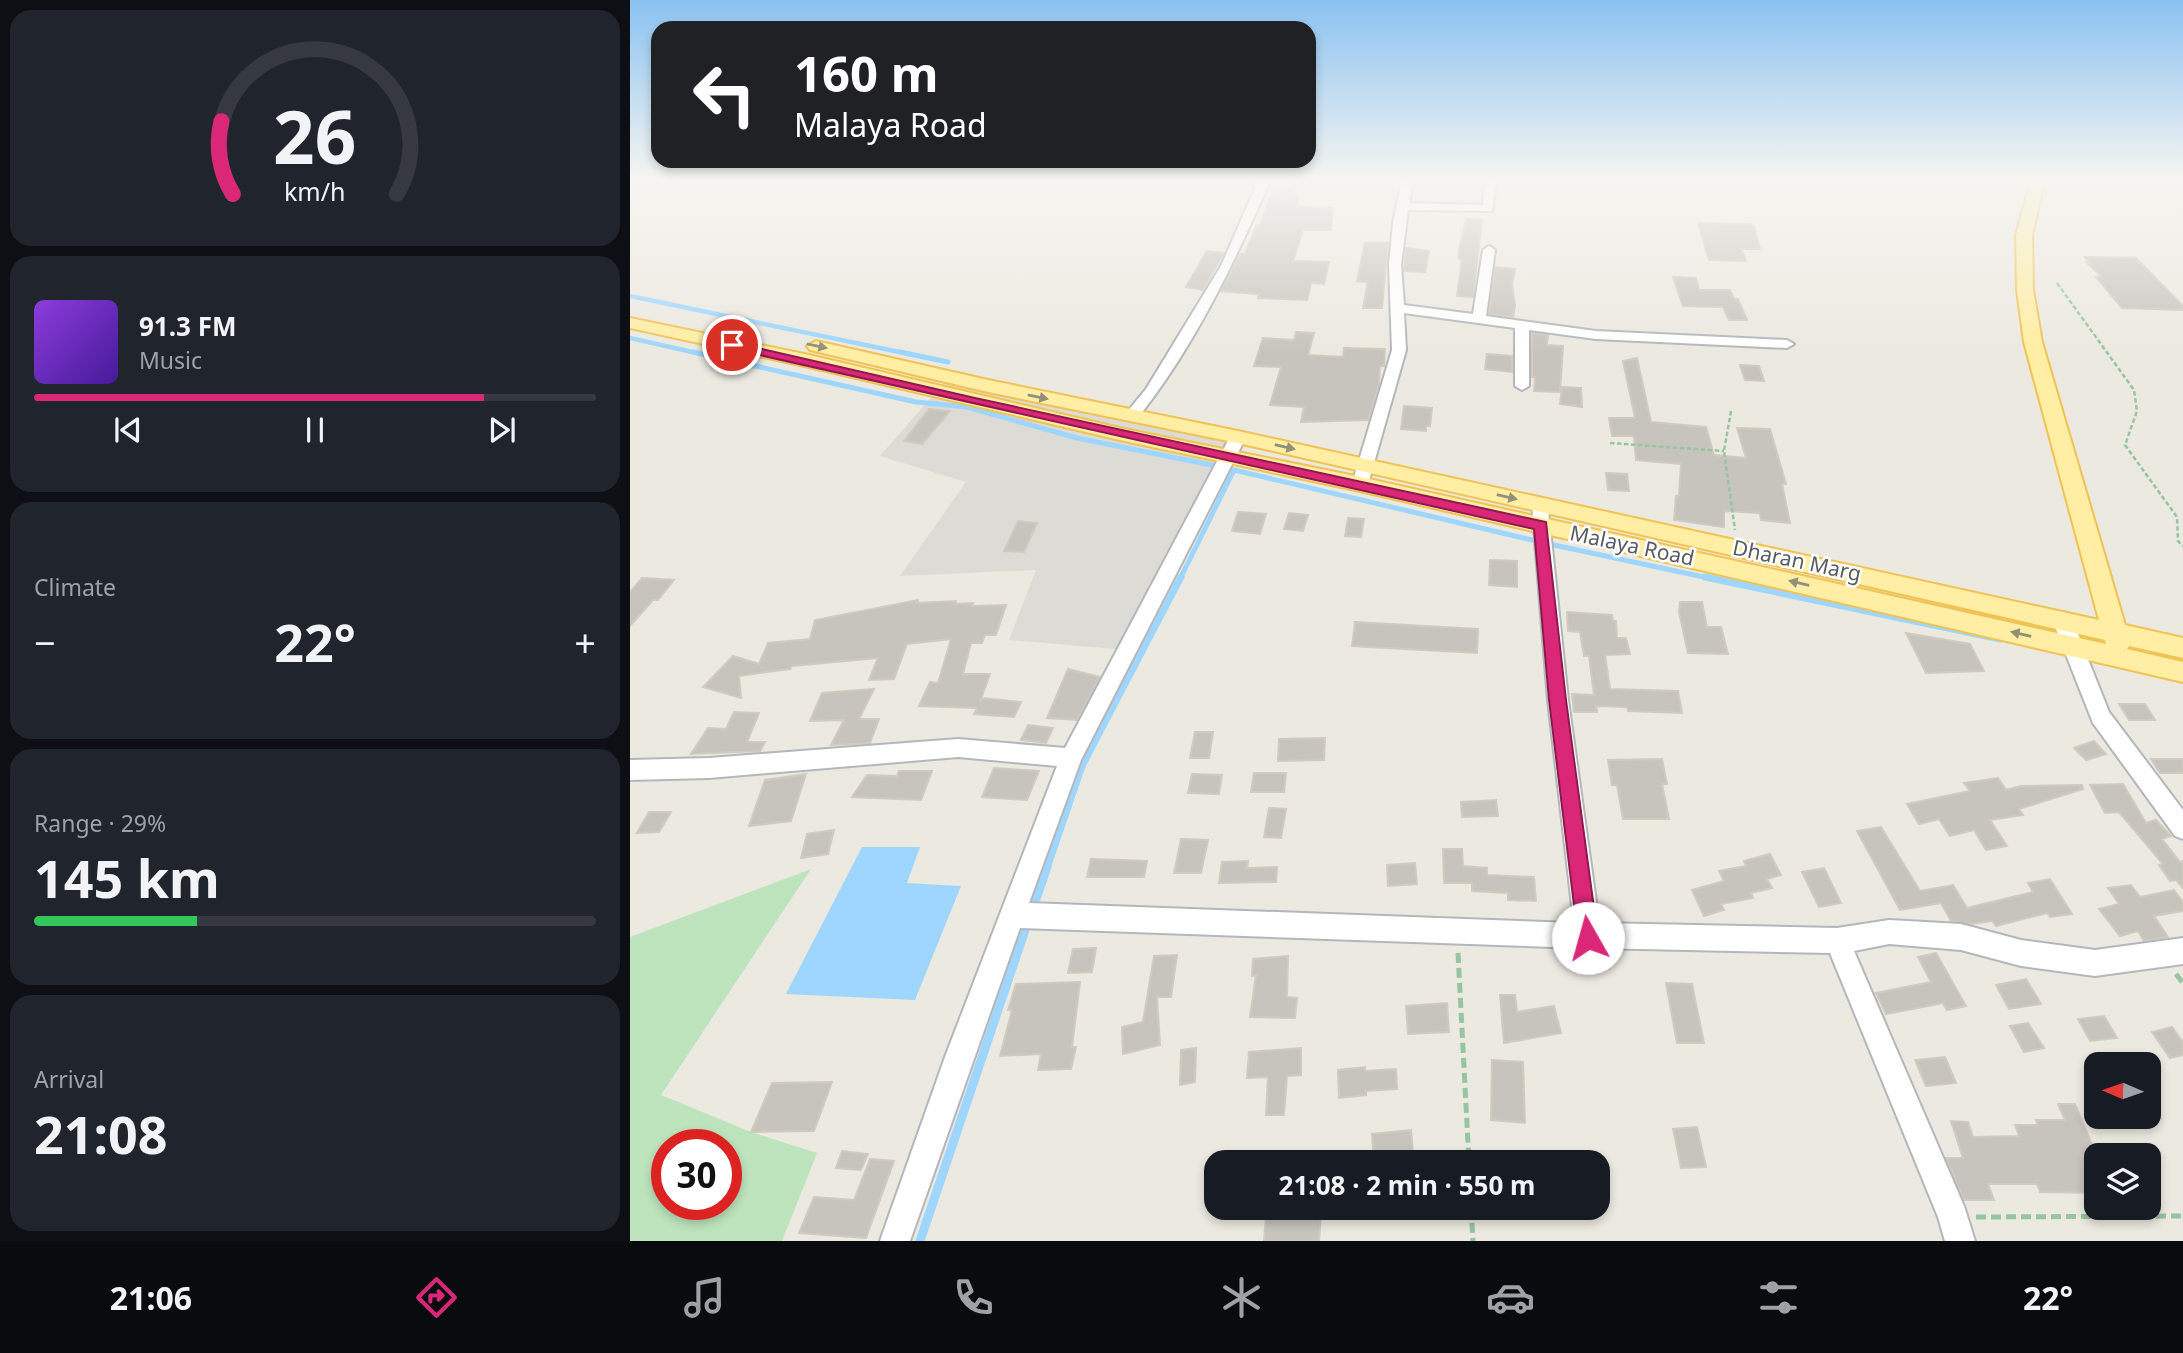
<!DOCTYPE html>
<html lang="en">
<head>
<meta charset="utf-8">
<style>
  body { margin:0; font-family:"Noto Sans",sans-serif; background:#20242c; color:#f1f3f6; height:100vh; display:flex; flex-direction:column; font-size:26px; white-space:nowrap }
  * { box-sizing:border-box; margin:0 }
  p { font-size:23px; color:#9ea1a6 }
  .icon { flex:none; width:38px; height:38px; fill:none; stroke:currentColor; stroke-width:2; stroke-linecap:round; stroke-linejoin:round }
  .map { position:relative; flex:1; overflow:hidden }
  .sheet { display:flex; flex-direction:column; gap:10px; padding:10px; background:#0d0f14; width:630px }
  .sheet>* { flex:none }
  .guide { position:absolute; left:21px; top:21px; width:665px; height:147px; border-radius:21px; box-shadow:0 4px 10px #0003; background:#202124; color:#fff; overflow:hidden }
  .needle { width:46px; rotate:272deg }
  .controls { position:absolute; left:1454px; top:1052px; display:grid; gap:14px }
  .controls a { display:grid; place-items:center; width:77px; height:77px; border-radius:14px; background:#171b24; box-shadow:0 4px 10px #0003; font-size:35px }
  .speed { position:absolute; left:21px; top:1129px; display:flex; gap:14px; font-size:35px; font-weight:700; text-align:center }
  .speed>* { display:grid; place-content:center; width:91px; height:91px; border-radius:50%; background:#171b24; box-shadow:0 4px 10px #0003; line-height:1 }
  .speed .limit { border:10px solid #d22; background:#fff; color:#111 }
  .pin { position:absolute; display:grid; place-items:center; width:60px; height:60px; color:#fff; margin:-30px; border:4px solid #fff; border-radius:50%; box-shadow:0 2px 7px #0007 }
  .me { position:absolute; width:77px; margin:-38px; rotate:353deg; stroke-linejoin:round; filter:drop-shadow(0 0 5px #0008) }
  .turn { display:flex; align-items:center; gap:24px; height:147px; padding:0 28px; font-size:32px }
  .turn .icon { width:91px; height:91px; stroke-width:2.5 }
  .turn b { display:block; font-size:49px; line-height:60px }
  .big { font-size:52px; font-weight:700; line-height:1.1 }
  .sheet .card { flex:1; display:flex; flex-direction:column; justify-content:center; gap:10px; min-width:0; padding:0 24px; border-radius:21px; background:#20242c }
  .sheet .dial { align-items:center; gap:0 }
  .dial svg { height:182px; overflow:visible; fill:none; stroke:#363941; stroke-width:7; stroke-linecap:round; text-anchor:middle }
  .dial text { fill:#f1f3f6; stroke:none }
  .song { display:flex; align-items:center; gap:21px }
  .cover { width:84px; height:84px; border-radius:10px; background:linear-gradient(135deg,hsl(270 70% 55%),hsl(260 70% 35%)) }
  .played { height:7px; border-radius:4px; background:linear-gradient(90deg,#db2777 80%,#363941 80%) }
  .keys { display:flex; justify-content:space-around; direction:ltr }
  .heat { display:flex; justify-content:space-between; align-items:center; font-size:38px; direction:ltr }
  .charge { height:10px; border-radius:5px; background:linear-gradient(90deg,#34c759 29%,#363941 0) }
  .trip { position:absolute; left:574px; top:1150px; width:406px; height:70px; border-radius:21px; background:#171b24; box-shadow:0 4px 10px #0003; font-weight:700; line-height:70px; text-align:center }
  .tabs { display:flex; height:112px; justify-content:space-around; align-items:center; background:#090b0e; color:#9ea1a6 }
  .tabs .icon { width:49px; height:49px }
  .tabs .current { color:#db2777 }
  .tabs b { font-size:32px; color:#f1f3f6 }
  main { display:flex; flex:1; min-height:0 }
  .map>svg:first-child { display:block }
</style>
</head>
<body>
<main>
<section class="sheet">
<div class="card dial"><svg viewBox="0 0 100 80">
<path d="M14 69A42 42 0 1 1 86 69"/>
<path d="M14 69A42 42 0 0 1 9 37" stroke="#db2777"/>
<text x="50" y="56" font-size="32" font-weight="700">26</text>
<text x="50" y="72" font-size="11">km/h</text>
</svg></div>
<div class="card">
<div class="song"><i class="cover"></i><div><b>91.3 FM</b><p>Music</p></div></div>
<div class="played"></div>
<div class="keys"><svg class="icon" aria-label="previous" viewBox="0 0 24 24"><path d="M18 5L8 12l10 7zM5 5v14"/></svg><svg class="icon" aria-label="pause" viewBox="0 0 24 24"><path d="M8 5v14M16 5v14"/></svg><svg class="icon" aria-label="next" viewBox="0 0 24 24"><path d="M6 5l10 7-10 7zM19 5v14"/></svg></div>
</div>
<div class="card"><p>Climate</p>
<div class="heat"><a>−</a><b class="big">22°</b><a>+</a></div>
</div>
<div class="card"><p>Range · 29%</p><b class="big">145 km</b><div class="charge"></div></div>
<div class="card"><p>Arrival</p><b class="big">21:08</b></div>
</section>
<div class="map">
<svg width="1553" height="1241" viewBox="0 0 1553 1241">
  <rect width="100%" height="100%" fill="#ece9e0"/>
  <path fill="#dddbd5" d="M319 377 608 437 498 650 379 640 406 570 270 576 336 482 250 456Z"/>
  <path fill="#bde4bc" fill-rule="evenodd" d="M181 869 31 1095 121 1132 187 1153 152 1241H0V937ZM37 1144H96V1204H37Z"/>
  <path fill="#9ed6ff" d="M232 847H290L277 883 331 886 285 1000 156 994Z"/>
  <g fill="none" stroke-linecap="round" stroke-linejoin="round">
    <path stroke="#9ed6ff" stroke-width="4.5" d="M0 296 279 354
      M0 338 71 354"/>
    <path stroke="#9ed6ff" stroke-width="5" d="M63 352 286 402 337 407 447 438 586 466
      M270 352 318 362
      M924 545 1083 579
      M550 579 604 470 902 540"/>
    <path stroke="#9ed6ff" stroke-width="7" d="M1075 577 1370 639
      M417 868 452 766 551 577"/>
    <path stroke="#9ed6ff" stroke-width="9" d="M406 899 417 867
      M290 1241 395 930"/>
  </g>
  <path fill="#c7c4be" stroke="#d1cbbf" stroke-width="2" d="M645 185 665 186 663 194H669L667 206 703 208 701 230H673L663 261 699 262 694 284 681 283 677 300 628 298 629 294 591 291 610 254H615L627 225H630Z
    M836 219 852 220 843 297 827 296 832 259H829V251Z
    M1068 223 1121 224 1124 226 1130 249H1111L1116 261 1079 260Z
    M735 243H758L752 308H733L738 282 727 281Z
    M776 248 799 251 795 272 774 271Z
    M577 251 594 253 573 290 556 287Z
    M1455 257 1506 258 1553 306V310L1492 308 1466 277H1472L1456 262H1459Z
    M865 267 885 269 882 284 885 306 883 317 859 314Z
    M1043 277 1066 278 1069 290H1100L1104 299H1108L1117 320H1099L1093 307 1053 306Z
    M666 332 684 333 678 355 713 357 714 348 755 349 754 366H750L749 384 738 420 671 422 674 407 640 405 651 367 624 366 633 338 664 340Z
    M902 333 918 335 917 345 933 346 930 392 904 391 905 377H902Z
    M857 354 882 356V372L855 369Z
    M1007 358 1021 422 1076 427 1084 455 1116 458 1107 428 1140 429 1156 484H1152L1160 523 1131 520 1130 513 1094 511V527L1044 520 1046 496H1049L1051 464 1006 460 1004 436H982L979 418H1005L993 361Z
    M1110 365 1129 366 1134 381 1115 380Z
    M932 387 951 388 952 407 930 404Z
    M774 406 802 408 800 426H796V431L771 429Z
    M299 409 320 411 292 444 274 441Z
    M976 473 997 474 999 491 978 490Z
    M608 512 636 514 630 534 602 531Z
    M659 513 678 515 673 531 654 529Z
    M718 518 734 519 731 537 715 536Z
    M388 521 407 523 394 552 374 551Z
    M860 560 887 561V587L859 585Z
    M12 578 44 580 28 600H23L0 626V592Z
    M288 600 287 603 326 601 325 604 343 603 342 606 376 605 366 635H355L352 643H341L333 674H360L350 702 352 698 391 702 384 717 344 714 347 708 289 706 300 682 308 683 321 639 277 644 264 679 239 680 248 658 162 666 160 669 109 676 111 698 73 687 103 656 129 664 138 643 180 639 185 620Z
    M1050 602H1072L1077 627H1091L1098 654 1058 653 1049 612Z
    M937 612 982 615 983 621H986L987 638H996L1000 654 975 655 980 689 1048 691 1052 713 998 711 997 707 966 706 967 712H944L942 694 964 695 959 656H954L950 632 938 631Z
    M725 622 848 629 847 653 722 646Z
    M1276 633 1340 644 1354 671 1296 673Z
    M438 669 470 677 447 720 417 718Z
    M244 689 229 719H249L240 743 201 745 214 720 180 721 192 693Z
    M1489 704H1515L1525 720H1499Z
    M104 712 129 713 117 742H135L130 751 61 754 78 728 96 729Z
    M398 725 423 728 416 743 391 740Z
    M565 732H583L579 758H560Z
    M695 738 694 760 648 761 649 739Z
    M1464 741 1476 754 1456 760 1444 748Z
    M1032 759 1037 784H1032L1039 819H993L987 785H982L978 760Z
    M1521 759H1553V773H1530Z
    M364 768 409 771 397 800 352 797Z
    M269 771H302L291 800 222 797 237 775 267 776Z
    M624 773H656L654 792H621Z
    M176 774 161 821 119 826 135 780Z
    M562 774 592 775 589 794 558 793Z
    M1368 778 1376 790 1391 786 1452 785 1453 789 1389 809 1393 815 1360 820 1377 846 1356 850 1344 830 1320 836 1309 819 1289 824 1277 804 1340 791 1334 783Z
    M1493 784 1516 823 1526 820 1541 836 1532 839 1550 862 1553 861V888L1546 880 1540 881 1529 865 1533 864 1489 812 1475 813 1460 785Z
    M866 800 868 816 832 817 831 802Z
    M639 808 656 809 651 838 634 837Z
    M19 812H41L29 832 7 833Z
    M1251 827 1290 891 1323 885 1337 908 1403 892 1398 883 1420 879 1442 914 1420 917 1417 913 1366 926 1362 921 1341 924 1321 921 1311 903 1270 910 1227 831Z
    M204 830 198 854 171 858 177 834Z
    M551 839 578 840 571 873H544Z
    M813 849H832L833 866 857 868V875L904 877 906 901 878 900V893L842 891V883H814Z
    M1140 854 1151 875 1137 879 1142 888 1121 893 1123 898 1091 904 1094 910 1074 916 1062 890 1094 881 1089 871 1116 866 1114 861Z
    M461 859 517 861 514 877H457Z
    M618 861 617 868 647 867 646 882 589 883 592 862Z
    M785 863 787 884 758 886 757 865Z
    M1194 868 1211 903 1189 907 1172 872Z
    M1501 885 1510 897 1544 890 1553 902V911L1524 916 1538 937 1514 941 1508 931 1490 936 1469 909 1489 904 1478 888Z
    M466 948 462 972 438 973 443 949Z
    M1306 953 1336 1006 1317 1010 1313 1003 1256 1014 1246 993 1301 982 1288 957Z
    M547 955 541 997H527L530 1045 493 1054 492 1027 513 1022 524 956Z
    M658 956 657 997 667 998 665 1018 620 1017 626 975 622 976 623 959Z
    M1396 979 1411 1004 1379 1009 1366 985Z
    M450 982 442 1047H446L441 1069 408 1070 411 1054 370 1056 382 1010H378L386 984Z
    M1036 983 1062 984 1074 1043H1047Z
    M870 995H885L887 1012 924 1006 931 1033 874 1043Z
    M817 1003 819 1032 778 1034 776 1006Z
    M1474 1016 1487 1038 1460 1041 1448 1019Z
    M1398 1023 1414 1048 1394 1052 1380 1026Z
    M1542 1027 1553 1042V1055L1540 1058 1522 1032Z
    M566 1048 565 1082 550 1085 551 1050Z
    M671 1048V1075L657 1076 654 1115H636L638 1077 617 1078 619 1052Z
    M1315 1057 1326 1083 1296 1086 1285 1060Z
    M862 1060 893 1062 895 1123 861 1120Z
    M735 1067V1071L766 1069 767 1089 736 1091V1095L709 1098 708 1070Z
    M202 1082 184 1131 121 1132 142 1083Z
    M1428 1104H1445L1466 1154V1193L1410 1192 1407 1184H1358L1364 1200H1334L1316 1158H1333L1321 1121 1338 1122 1343 1137 1389 1136 1385 1125H1408L1406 1120H1435Z
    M1067 1127 1076 1167 1051 1168 1043 1129Z
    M781 1130 784 1162H744L742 1134Z
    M212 1151 238 1154 231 1170 206 1168Z
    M240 1159 264 1161 236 1238 169 1233 184 1197 224 1200Z
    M636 1216 691 1217 689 1241H634Z"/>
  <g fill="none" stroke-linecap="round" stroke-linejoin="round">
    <defs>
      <path id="minor" d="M629 179H641C604 263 564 348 506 420H496L493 417 516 389 591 266Z
        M772 179H784L779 203 853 205 855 179H867L862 211 778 210 771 265 774 305 843 314 853 250 859 246 865 250 856 316 966 331 1157 340 1164 344 1157 348 966 339 899 330V386L892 390 885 386V328L774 313 776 350 738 484 736 488H724L722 484 762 350 759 265 763 223Z
        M608 432 616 437 451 760 399 903 944 923 918 700 902 504 911 498 917 500 938 700 969 923 1207 928 1259 920 1331 924 1391 940 1465 950 1553 938V964L1465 976 1391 966 1331 950 1259 944 1224 951 1334 1206 1345 1241H1315L1308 1217 1200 953 963 948 958 951 952 948 390 928 280 1241H250L315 1057 427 766 328 757 79 778 0 780V760L79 758 328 739 435 748 600 437Z
        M1432 612 1439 614 1442 619 1479 712 1553 810V839L1545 836 1463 723 1422 619 1425 614Z"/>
      <path id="major" d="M1401 179H1415L1402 235 1403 290 1412 342 1495 625 1553 638V658L1499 646 1497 649 1553 662V682L730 491 490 440 179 367 0 328V318L179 355 490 428 730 477 1476 644 1475 640 608 443 358 392 180 350 177 346 186 341 358 380 608 431 1469 620 1394 342 1387 290 1386 235Z"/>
    </defs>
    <use href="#minor" stroke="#b3b7bb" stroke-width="4"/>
    <use href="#major" stroke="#f0c255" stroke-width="4"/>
    <path stroke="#96c5a2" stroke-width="2.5" stroke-dasharray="4.5 2.5" stroke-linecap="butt" d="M1427 283 1504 390 1507 411 1495 445 1547 517 1548 541 1553 546
      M1101 411 1094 451 1105 530
      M980 443 1094 451"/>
    <path stroke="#96c5a2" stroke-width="5" stroke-dasharray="10 5" stroke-linecap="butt" d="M828 953 839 1162
      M1546 974 1553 983
      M841 1208 843 1241
      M1346 1217 1553 1216"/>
    <use href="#minor" fill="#fff" fill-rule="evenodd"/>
    <use href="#major" fill="#ffeea3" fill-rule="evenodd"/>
  </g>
  <defs><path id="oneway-solid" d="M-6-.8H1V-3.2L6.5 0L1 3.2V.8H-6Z" transform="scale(1.75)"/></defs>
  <g fill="#939079">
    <use href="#oneway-solid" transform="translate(187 346) rotate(12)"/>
    <use href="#oneway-solid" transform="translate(408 397) rotate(12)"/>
    <use href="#oneway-solid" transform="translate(655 447) rotate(13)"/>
    <use href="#oneway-solid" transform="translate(877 497) rotate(13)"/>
    <use href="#oneway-solid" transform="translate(1169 583) rotate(-167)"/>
    <use href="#oneway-solid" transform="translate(1391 634) rotate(-167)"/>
  </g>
  <linearGradient id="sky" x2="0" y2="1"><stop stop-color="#8ac2f1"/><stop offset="0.51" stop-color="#f6f5f1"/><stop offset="1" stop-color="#f6f5f1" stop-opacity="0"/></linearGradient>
  <rect width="1553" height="352" fill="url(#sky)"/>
  <path fill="#db2777" stroke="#8e194d" stroke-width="2" d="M102 342 345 398 916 522 936 700 968 938 965 945 958 948 951 945 948 938 919 700 904 529 98 348V343Z"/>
  <g text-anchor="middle" stroke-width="5" stroke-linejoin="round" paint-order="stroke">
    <g font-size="21" fill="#595d62" stroke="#fff">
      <text transform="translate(1002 546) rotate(12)" y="7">Malaya Road</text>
      <text transform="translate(1167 561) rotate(12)" y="7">Dharan Marg</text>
    </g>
  </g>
</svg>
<div class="controls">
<a><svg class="needle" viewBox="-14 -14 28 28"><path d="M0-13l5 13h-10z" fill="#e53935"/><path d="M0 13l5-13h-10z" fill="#9ea1a6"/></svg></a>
<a><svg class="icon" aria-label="layers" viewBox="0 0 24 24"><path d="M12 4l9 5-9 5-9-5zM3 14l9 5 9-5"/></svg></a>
</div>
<div class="speed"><div class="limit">30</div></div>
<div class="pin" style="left:102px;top:345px;background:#d93025"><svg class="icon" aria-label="arrive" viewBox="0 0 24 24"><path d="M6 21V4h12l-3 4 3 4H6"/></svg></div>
<svg class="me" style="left:958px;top:938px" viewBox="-20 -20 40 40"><circle r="19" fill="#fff"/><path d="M0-13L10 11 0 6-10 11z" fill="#db2777"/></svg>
<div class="trip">21:08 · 2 min · 550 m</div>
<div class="guide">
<div class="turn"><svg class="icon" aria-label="left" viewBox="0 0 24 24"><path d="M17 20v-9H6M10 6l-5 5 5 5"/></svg><div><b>160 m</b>Malaya Road</div></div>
</div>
</div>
</main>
<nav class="tabs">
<b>21:06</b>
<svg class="icon current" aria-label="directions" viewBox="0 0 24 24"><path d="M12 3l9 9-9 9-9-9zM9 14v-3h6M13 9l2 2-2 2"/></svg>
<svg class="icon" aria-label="music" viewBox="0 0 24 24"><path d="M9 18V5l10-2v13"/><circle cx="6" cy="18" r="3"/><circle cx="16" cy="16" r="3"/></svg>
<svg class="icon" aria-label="phone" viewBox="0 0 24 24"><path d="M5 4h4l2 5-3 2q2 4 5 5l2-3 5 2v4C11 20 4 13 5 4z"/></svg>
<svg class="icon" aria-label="climate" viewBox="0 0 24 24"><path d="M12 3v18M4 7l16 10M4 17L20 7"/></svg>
<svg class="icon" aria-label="car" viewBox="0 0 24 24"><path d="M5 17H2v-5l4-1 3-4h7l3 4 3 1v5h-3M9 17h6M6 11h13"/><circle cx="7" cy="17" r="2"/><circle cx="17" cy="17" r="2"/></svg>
<svg class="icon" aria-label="filters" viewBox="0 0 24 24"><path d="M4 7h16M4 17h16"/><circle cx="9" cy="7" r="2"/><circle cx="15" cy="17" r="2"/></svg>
<b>22°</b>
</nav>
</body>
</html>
